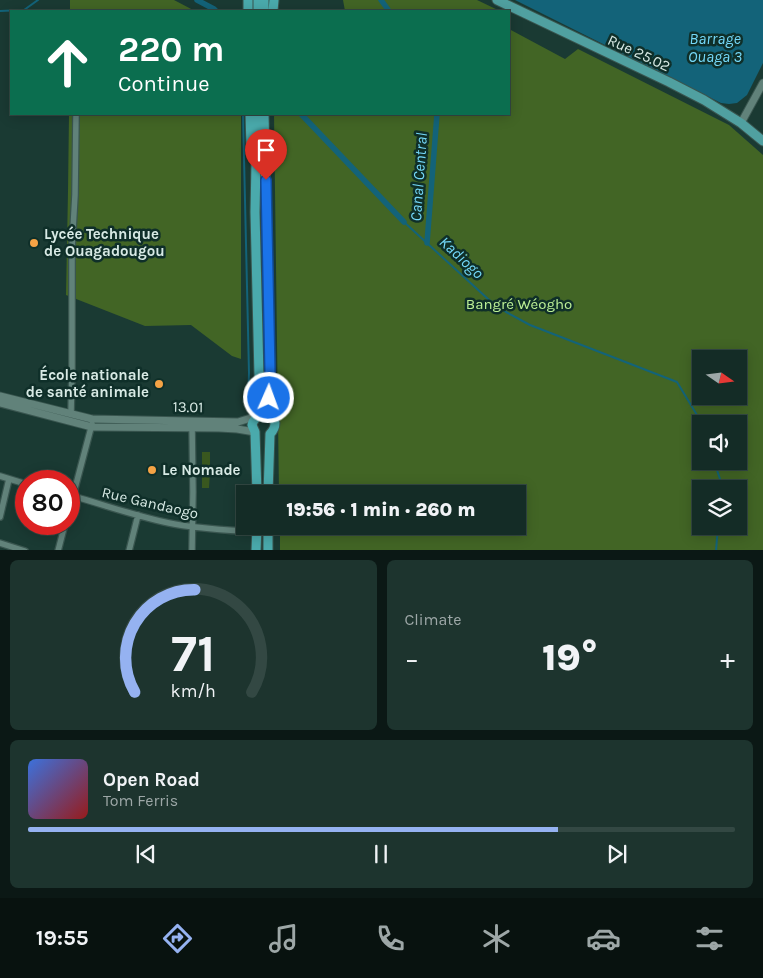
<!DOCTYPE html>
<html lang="en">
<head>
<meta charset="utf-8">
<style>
  body { margin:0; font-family:Karla,sans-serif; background:#1d342e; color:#f1f3f6; height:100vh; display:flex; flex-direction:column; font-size:19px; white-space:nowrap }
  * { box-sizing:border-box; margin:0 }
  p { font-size:16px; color:#9da7a7 }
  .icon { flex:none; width:28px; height:28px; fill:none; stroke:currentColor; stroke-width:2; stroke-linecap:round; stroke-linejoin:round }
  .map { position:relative; height:550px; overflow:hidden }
  .side { display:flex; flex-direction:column; gap:10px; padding:10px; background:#0b1815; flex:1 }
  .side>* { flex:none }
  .guide { position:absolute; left:10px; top:10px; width:500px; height:105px; border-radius:0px; box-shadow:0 2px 12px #0003,0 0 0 1px #334843; background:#0b6e4f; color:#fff; overflow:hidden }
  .needle { width:32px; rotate:104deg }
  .tools { position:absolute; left:692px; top:350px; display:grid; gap:10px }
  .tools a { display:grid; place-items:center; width:55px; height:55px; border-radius:0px; background:#142c26; box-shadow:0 2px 12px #0003,0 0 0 1px #334843; font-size:25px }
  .speed { position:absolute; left:15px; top:470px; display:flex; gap:10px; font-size:25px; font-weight:700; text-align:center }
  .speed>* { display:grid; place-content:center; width:65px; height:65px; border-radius:50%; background:#142c26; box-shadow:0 2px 12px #0003,0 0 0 1px #334843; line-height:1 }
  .speed .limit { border:8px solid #d22; background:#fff; color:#111 }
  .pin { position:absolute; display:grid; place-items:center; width:42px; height:42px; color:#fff; margin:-51px -21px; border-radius:50% 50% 50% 0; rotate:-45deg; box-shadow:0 0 5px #0007 }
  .pin .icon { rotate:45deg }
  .me { position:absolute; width:55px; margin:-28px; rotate:2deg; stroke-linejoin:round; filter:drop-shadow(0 0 4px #0008) }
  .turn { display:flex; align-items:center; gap:18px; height:105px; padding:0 25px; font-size:22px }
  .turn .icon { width:65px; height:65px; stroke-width:2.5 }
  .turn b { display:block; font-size:35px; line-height:42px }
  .big { font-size:38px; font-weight:800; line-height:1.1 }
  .side .card { flex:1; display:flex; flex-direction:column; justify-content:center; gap:8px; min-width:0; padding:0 18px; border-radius:8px; background:#1d342e }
  .side .dial { align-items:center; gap:0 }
  .dial svg { height:130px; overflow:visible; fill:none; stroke:#334843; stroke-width:7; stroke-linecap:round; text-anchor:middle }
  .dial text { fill:#f1f3f6; stroke:none }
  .song { display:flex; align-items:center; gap:15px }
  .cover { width:60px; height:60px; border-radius:8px; background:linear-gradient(135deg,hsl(220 70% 55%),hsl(0 70% 35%)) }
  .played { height:5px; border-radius:2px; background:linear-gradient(90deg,#95b2f1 75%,#334843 75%) }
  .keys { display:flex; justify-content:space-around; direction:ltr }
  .heat { display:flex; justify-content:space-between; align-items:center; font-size:28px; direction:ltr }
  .side .tiles { flex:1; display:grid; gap:10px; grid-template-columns:1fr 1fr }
  .card:last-child { grid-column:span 2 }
  .trip { position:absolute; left:236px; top:485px; width:290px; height:50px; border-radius:0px; background:#142c26; box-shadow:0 2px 12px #0003,0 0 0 1px #334843; font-weight:800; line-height:50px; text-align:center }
  .tab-bar { display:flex; height:80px; justify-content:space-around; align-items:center; background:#08120f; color:#9da7a7 }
  .tab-bar .icon { width:35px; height:35px }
  .tab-bar .current { color:#95b2f1 }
  .tab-bar b { font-size:22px; color:#f1f3f6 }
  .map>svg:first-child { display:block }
</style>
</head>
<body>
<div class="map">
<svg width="763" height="551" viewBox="0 0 763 551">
  <rect width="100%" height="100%" fill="#1a3a33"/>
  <path fill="#39571f" d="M202 452H210V468H202Z
    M202 472H210L209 488H202Z"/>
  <path fill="#426525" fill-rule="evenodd" d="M70 0H174L195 11H70Z
    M343 0H477L500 11H345Z
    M509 29 565 59 578 49 729 125 763 155V550H280V526H518V494H279L274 114H509ZM701 359H739V396H701ZM701 424H739V461H701ZM701 489H739V526H701Z
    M69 114H241V359L232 356 191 325 145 326 66 295 68 191Z"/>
  <path fill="#136379" d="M515 0H763V63L747 95 737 103 729 104 721 103Z"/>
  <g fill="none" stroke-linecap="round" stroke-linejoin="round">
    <path stroke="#136379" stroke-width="2" d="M0 11 24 10 38 0
      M243 114 249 373 248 405
      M404 222 488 299 506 312 530 325 677 382 697 415 701 427
      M714 461 721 482V489
      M716 551 718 526"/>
    <path stroke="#136379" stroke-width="5.5" d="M197 0 214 9 216 11
      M381 0 389 11
      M301 114 404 222
      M427 243 437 114"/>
    <defs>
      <path id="minor" d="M71 414 72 370V247L75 195 76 114
        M0 476 26 484
        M69 495C102 504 135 516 169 523 198 529 227 530 257 532
        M69 511 92 424
        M0 517 9 479
        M0 543 25 551
        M58 551 65 524
        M129 551 138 515
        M192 551 193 492 192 425"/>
      <path id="tertiary" d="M741 123 763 83
        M0 396 92 419 238 422 257 416
        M0 403 92 427 219 428 237 429 255 432"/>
      <path id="primary" d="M497 0 669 82 704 100 741 123 763 141"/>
      <path id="trunk" d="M248 11V0
        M258 11V0
        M264 11V0
        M273 11 274 0
        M250 114 251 146
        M257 114 255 212 259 376 257 416 253 422 252 425 255 432 257 494
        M264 114 270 371C269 384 268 398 270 412 271 417 274 419 275 423 275 428 273 431 270 434L268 494
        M268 526V551
        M256 551 257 526"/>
    </defs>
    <use href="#minor" stroke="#39554f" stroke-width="8"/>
    <use href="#tertiary" stroke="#39554f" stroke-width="9"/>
    <use href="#primary" stroke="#39554f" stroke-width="11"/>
    <use href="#trunk" stroke="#39554f" stroke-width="11"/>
    <use href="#minor" stroke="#61827a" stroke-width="5.5"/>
    <use href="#tertiary" stroke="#61827a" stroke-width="7"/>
    <use href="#primary" stroke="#50a0a0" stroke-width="9"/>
    <use href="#trunk" stroke="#4aaaac" stroke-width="9"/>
  </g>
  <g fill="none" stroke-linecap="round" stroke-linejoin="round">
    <defs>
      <path id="route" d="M266 180 270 371 269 398"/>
    </defs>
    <use href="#route" stroke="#114b97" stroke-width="12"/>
    <use href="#route" stroke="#1a73e8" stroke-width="9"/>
  </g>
  <g fill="#f5a345" stroke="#0f2f29" stroke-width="2">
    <circle cx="34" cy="243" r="5"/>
    <circle cx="159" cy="384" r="5"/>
    <circle cx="152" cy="470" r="5"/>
  </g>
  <g text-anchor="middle" stroke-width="5" stroke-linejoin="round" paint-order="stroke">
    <g font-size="15" fill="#d8eae5" stroke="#0f2f29">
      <text transform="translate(639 53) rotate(25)" y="5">Rue 25.02</text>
      <text transform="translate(188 407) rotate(1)" y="5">13.01</text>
      <text transform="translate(150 503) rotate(13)" y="5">Rue Gandaogo</text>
    </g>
    <g font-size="15" font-weight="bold" fill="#d8eae5" stroke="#0f2f29" text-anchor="start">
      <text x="44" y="239">Lycée Technique<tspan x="44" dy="17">de Ouagadougou</tspan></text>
      <text x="149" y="380" text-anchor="end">École nationale<tspan x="149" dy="17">de santé animale</tspan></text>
      <text x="162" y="475">Le Nomade</text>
    </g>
    <g font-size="15" fill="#bdf196" stroke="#0f2f29">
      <text x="519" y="309">Bangré Wéogho</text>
    </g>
    <g font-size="16" font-style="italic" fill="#74d8f8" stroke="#0f2f29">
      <text x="715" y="44">Barrage<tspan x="715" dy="18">Ouaga 3</tspan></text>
      <text transform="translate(418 177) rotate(-86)" y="6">Canal Central</text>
      <text transform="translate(462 257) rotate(43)" y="6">Kadiogo</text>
    </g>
  </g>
</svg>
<div class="tools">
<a><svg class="needle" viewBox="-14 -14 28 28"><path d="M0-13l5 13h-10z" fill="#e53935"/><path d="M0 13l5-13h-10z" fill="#9da7a7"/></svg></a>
<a><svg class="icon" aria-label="sound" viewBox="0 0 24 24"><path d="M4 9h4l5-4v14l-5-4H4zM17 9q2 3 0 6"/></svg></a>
<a><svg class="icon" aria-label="layers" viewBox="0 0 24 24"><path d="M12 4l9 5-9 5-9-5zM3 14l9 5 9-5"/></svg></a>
</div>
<div class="speed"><div class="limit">80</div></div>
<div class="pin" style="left:266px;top:180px;background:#d93025"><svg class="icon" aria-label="arrive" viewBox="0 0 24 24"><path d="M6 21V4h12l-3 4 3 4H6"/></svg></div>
<svg class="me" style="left:269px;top:398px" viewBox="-20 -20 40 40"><circle r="17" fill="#1a73e8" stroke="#fff" stroke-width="3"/><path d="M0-11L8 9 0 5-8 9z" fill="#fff"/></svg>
<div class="trip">19:56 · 1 min · 260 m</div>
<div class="guide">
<div class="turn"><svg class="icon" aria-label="ahead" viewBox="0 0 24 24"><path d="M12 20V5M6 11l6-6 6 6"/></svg><div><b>220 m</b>Continue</div></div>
</div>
</div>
<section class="side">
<div class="tiles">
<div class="card dial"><svg viewBox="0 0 100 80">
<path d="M14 69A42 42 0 1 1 86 69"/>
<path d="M14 69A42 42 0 0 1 51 6" stroke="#95b2f1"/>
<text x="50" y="56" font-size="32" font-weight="700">71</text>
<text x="50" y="72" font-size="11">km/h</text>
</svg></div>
<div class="card"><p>Climate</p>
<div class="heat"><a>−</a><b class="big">19°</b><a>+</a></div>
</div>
<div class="card">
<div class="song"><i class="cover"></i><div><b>Open Road</b><p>Tom Ferris</p></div></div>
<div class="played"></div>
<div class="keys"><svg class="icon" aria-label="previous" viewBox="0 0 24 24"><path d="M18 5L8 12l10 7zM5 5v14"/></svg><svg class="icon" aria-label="pause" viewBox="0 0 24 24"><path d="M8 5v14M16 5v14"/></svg><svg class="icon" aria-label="next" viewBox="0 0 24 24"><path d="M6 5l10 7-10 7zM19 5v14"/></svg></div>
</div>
</div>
</section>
<nav class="tab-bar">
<b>19:55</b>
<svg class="icon current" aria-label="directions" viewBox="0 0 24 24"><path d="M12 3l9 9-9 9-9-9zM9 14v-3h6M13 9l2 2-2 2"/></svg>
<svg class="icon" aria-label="music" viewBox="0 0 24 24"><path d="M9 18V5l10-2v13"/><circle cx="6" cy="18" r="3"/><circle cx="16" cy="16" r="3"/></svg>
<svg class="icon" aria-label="phone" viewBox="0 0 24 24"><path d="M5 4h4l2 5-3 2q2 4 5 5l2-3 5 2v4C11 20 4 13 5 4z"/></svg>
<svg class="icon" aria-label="climate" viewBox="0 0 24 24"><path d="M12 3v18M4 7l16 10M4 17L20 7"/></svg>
<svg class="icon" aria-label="car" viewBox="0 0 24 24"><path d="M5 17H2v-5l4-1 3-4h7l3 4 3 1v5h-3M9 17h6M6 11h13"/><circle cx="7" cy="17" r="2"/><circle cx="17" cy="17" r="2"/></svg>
<svg class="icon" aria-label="filters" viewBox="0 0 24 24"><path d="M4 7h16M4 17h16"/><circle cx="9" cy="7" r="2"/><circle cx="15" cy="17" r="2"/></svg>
</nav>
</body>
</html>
